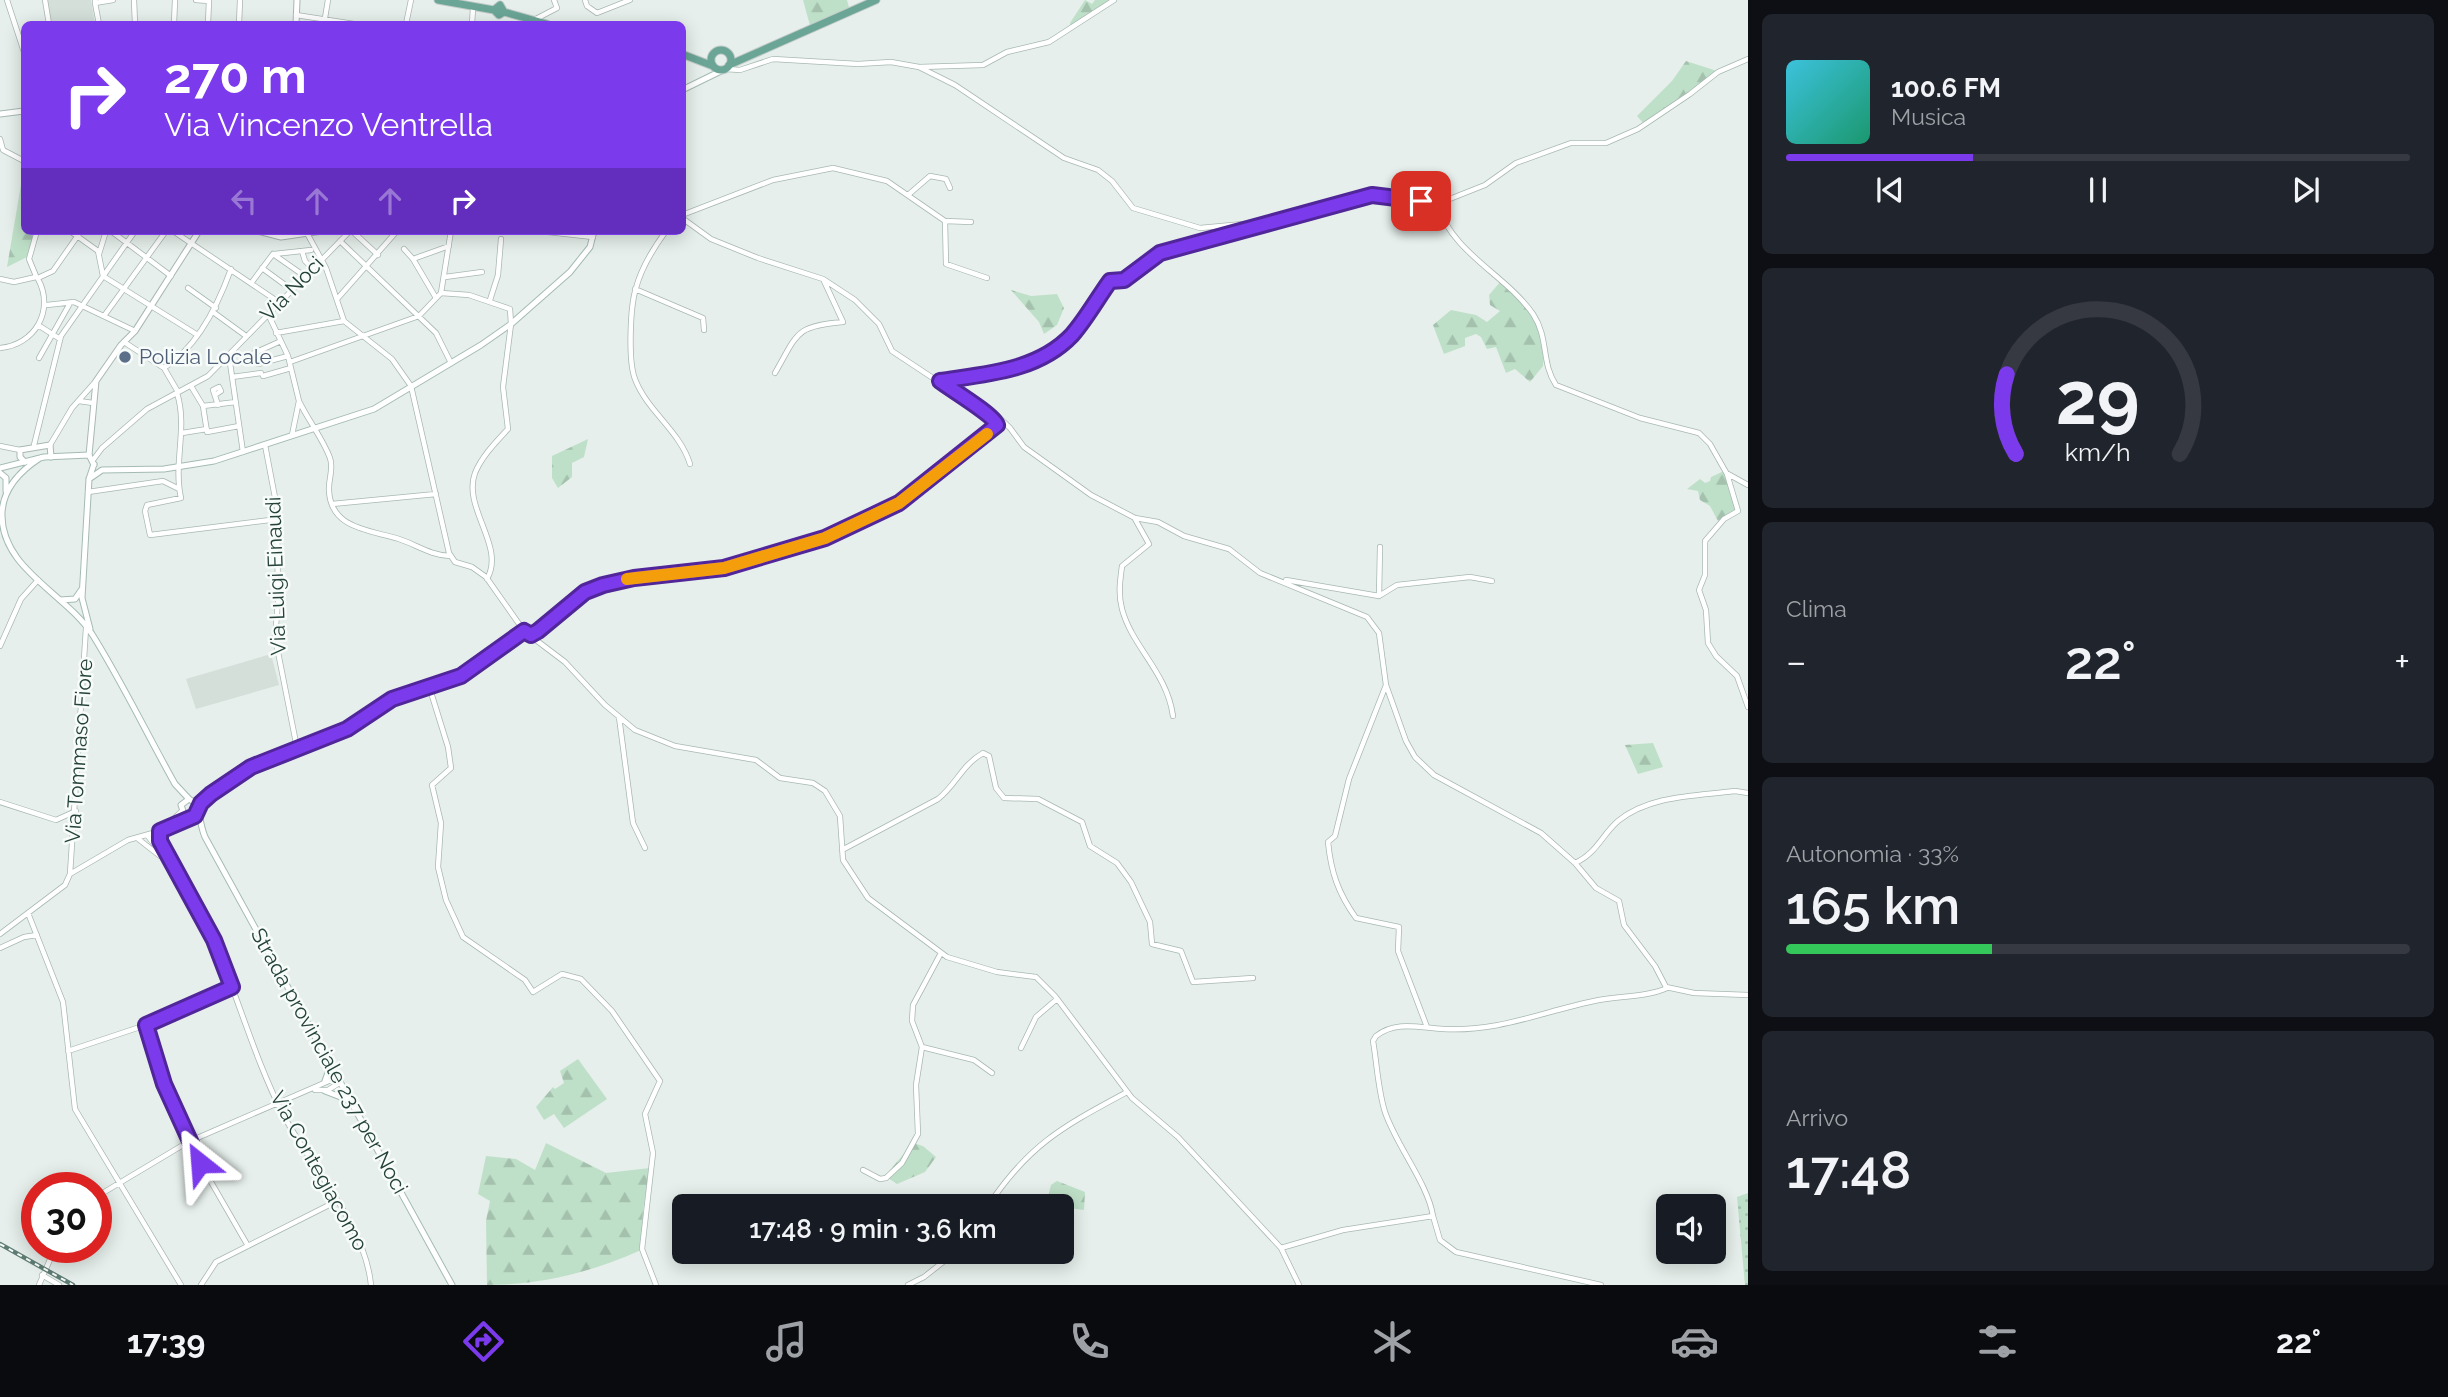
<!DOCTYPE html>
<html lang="it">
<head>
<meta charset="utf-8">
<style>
  body { margin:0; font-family:Raleway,sans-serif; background:#20242c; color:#f1f3f6; height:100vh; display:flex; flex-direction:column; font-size:26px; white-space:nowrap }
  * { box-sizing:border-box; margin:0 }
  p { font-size:23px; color:#9ea1a6 }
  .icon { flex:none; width:38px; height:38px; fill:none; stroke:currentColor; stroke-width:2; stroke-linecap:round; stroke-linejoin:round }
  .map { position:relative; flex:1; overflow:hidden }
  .details { display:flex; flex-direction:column; gap:14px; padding:14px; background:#0d0f14; width:700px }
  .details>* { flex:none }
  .banner { position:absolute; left:21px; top:21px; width:665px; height:214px; border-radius:10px; box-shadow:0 4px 18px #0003; background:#7c3aed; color:#fff; overflow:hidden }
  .buttons { position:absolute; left:1656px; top:1194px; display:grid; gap:14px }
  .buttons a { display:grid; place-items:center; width:70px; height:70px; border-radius:10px; background:#171b24; box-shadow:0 4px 18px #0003; font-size:35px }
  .speed { position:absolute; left:21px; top:1172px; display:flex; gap:14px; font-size:35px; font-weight:700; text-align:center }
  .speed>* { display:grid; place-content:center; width:91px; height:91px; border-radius:50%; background:#171b24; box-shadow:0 4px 18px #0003; line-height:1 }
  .speed .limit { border:10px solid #d22; background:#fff; color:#111 }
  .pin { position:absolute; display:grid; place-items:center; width:60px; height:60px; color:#fff; margin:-30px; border-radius:14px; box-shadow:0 4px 10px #0006 }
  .me { position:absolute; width:77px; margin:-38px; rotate:332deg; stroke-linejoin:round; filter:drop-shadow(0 0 5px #0008) }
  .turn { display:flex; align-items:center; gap:24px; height:147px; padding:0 28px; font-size:32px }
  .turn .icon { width:91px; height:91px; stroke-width:2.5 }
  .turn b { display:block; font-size:49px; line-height:60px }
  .lanes { display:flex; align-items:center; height:66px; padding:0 28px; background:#0003; justify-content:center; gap:35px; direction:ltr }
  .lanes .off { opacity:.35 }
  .big { font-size:52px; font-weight:600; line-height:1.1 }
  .details .widget { flex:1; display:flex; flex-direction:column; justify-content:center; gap:10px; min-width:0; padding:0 24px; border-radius:10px; background:#20242c }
  .details .dial { align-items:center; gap:0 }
  .dial svg { height:182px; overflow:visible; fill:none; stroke:#363941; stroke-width:7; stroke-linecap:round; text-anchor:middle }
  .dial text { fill:#f1f3f6; stroke:none }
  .song { display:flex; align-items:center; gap:21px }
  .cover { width:84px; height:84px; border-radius:10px; background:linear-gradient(135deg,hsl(190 70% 55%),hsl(160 70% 35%)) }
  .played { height:7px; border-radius:4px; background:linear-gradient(90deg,#7c3aed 30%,#363941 30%) }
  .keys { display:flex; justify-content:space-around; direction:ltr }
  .heat { display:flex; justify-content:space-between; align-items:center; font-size:38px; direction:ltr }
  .charge { height:10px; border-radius:5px; background:linear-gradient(90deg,#34c759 33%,#363941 0) }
  .trip { position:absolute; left:672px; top:1194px; width:402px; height:70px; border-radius:10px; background:#171b24; box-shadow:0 4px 18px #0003; font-weight:600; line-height:70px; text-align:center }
  .tab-bar { display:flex; height:112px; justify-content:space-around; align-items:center; background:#090b0e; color:#9ea1a6 }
  .tab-bar .icon { width:49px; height:49px }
  .tab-bar .current { color:#7c3aed }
  .tab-bar b { font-size:32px; color:#f1f3f6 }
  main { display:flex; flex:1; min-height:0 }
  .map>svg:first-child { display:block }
</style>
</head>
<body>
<main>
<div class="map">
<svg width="1748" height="1285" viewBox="0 0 1748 1285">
  <defs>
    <pattern id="grass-dots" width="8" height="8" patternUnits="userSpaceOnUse" patternTransform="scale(1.75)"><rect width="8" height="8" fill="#bfe0c8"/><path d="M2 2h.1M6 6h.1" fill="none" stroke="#a4c1ad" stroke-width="1.8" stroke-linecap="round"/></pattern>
    <pattern id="forest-firs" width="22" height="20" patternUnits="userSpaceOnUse" patternTransform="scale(1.75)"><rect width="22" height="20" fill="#bfe0c8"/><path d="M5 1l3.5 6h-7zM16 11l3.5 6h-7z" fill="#a4c1ad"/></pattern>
  </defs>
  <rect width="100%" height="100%" fill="#e6efeb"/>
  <path fill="#d4dfda" d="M47 0H91L95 24H52Z
    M271 654 279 685 196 709 186 679Z"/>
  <path fill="url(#grass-dots)" d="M1748 1193V1285H1745L1737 1197Z"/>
  <path fill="url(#forest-firs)" d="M803 0H847L850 11 811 29Z
    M1085 0 1092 4 1095 0H1109L1071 27 1070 23Z
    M1686 61 1717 71 1644 124 1637 116 1672 81Z
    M24 167V231H35L29 256 7 267Z
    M1501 281C1531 305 1546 325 1543 366L1530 382 1515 369 1506 373 1496 347 1487 349 1481 337 1476 334 1465 338V346L1444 354 1433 325 1451 310 1476 315 1487 322 1500 311 1490 305 1489 295Z
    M1011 290 1031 296 1057 294 1064 308 1057 325 1044 334 1039 322Z
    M588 439 584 457 572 463V477L558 488 552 478V456Z
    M1724 471 1738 511 1719 523 1710 506 1700 500 1698 491 1687 489 1700 479 1705 483 1710 481 1711 477Z
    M1653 743 1663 767 1638 774 1625 745Z
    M578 1059 607 1099 564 1128 554 1114 544 1120 536 1107 553 1087 555 1089 564 1083 560 1071Z
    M546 1143 606 1173 650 1168 643 1210 641 1250C592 1272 541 1285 487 1285L486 1221 490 1201 478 1194 486 1156 516 1159 535 1170Z
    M913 1143 923 1146 936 1157 925 1172 897 1184 885 1176Z
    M1057 1181 1085 1192 1084 1210 1046 1205 1051 1185Z"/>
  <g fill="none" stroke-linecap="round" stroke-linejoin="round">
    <defs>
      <path id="minor" d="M7 0 24 52
        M45 0 49 24
        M95 0V3L113 0
        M134 0 135 24
        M196 0 209 1
        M585 0 587 6 597 13 630 0
        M95 3 99 24
        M296 15 354 24
        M532 21 557 8 554 0
        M174 24 175 0
        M208 24 209 0
        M239 24 240 0
        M324 24 328 0
        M406 24 411 0
        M472 24 473 8
        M919 67 955 85 1064 158 1098 170 1112 181 1133 208 1200 228 1276 221 1372 195 1437 204
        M726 69 740 70 773 59 858 64 891 62 919 67 983 65 1007 52 1049 42 1114 0
        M0 139 3 150 24 161
        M908 195 930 176 946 179 950 188
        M1437 204C1453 254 1505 274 1533 314 1549 338 1541 363 1556 385L1640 418 1699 433 1710 444 1727 474 1738 511 1724 519 1705 541V575L1699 590 1706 610 1708 643 1716 656 1737 676 1748 707
        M1437 204 1485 185 1516 163 1571 143H1606L1638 129 1690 94 1718 72 1748 59
        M682 215 773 180 833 168 887 181 945 221 946 264 987 278
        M682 218 711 239 758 258 823 279 855 300 879 324 892 351 951 390 990 409 1010 428 1024 447 1091 495 1135 518 1158 522 1184 536 1229 549 1260 573 1367 617 1379 633 1386 685 1406 741 1415 757 1434 775 1541 833 1575 863 1596 888 1619 901 1624 925 1655 966 1666 987 1694 993 1748 995
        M945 221 971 222
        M70 231 98 251 103 276 196 334
        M111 231 171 276
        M173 231 280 303
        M352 231 378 255
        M539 231 593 237
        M666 231C655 246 641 269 636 288 630 307 628 361 635 379 647 411 680 431 690 464
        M308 235 326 268 344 321 392 359 411 386 449 553 455 562 472 567 486 577 524 631 565 662 605 705 635 730 675 746 756 760 780 778 813 783 825 791 840 816 843 860 868 898 947 957 997 972 1036 977 1055 996 1132 1098 1178 1137 1281 1248 1299 1285
        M340 241 436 333 451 363
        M404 249 413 259 436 298
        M302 251 305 261 313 269
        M99 254 106 231
        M273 254 306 277
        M274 254 311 250
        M413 259 449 246
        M262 268 292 290
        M36 276 29 259 37 231
        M40 277 53 271 81 231
        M445 277 482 272
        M0 279 14 282 36 277
        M252 282 273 254
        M188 288 216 308
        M635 289 703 318 704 330
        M441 293 469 295 510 309 511 324 503 387 508 429C496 442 482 456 475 473 462 508 506 546 487 579
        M338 298 397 231
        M490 300 498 275 501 239
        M47 305 74 302 135 331
        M213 312 246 336
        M268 314 288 356 299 401
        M104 316 166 231
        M38 325 60 339
        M276 333 344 321
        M124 342 164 368 178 392
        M0 348C35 345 55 310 38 279
        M252 354 281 341
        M229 356 243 452
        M39 358 69 305
        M290 362 419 316 441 293 451 231
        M258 364 288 356
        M164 368C198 347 218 305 231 269
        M775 373C798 333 795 326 843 322L824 281
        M263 376 291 368
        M232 377 261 373
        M940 381C986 374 1038 371 1072 335 1086 319 1097 299 1110 281L1124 280 1160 253 1247 228
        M191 386 203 406 207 432 239 426
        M177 393C188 428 173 463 181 498L147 505 145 511 150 535 278 519
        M215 395 221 391 219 387 213 390 218 405
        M79 401 93 403
        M203 406 236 402
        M182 433 207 429
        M292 435 299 401C308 420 323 439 330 458 334 469 328 480 329 491 331 529 370 530 399 539 417 545 430 555 450 556
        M34 445 61 336 135 231
        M50 445 72 408 96 381
        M265 445 277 508 278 602 275 637 297 748
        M0 446 20 450
        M93 460 102 448 147 409 208 376 350 231
        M1728 474 1748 485
        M88 492 163 481 179 489
        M332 504 436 494
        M1135 519 1149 544 1122 566C1120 581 1118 594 1122 609 1132 647 1167 672 1173 716
        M1286 580 1379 596
        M1379 596 1397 585 1470 577 1492 581
        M1379 596 1380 547
        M531 635 585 592 603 585 634 578 724 568 825 538 899 503 966 448 996 428 997 422 990 414 955 393
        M0 646 21 599 38 580
        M1386 685 1349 779 1335 836 1328 842C1331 872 1338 893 1356 918L1399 927 1398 951 1427 1027
        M429 686 448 747 451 768 432 785 441 823 438 867 446 900 463 937 525 980 533 992 562 974 581 979 612 1011 660 1081 645 1114 653 1153 642 1249 656 1285
        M619 717 633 823 645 848
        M194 801 211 794 251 767 347 728 392 699 461 676 524 631
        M0 802 56 820 76 811
        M166 826 181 812
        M160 831V841L170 862
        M147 835C173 868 199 904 215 943 238 998 257 1065 284 1116 312 1169 365 1224 371 1285
        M137 838 160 856
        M842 850 938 799C956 785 962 765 983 753L989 756 996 788 1004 798 1038 799 1082 822 1090 846 1117 863 1131 882 1150 922 1152 944 1181 951 1193 982 1253 978
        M1575 863C1596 854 1602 835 1618 821 1650 795 1696 796 1735 791L1748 793
        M70 874 128 840 160 831 187 818
        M28 913 63 1002 75 1109 181 1285
        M0 934 65 885 70 874 86 628
        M0 948 24 937 37 935
        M146 1025 164 1084 188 1142 248 1246
        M922 1047 974 1060 992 1073
        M1021 1048 1036 1017 1057 999
        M68 1051 146 1025 232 987
        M315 1090H328L341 1082
        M863 1170 880 1179 886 1178 902 1163 918 1134 916 1085 922 1047 912 1021 913 1005 941 953
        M96 1197 188 1142 338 1077
        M988 1206C1029 1144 1064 1126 1127 1092
        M1433 1216C1428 1184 1396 1145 1385 1112 1378 1090 1377 1064 1373 1041L1376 1036C1396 1020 1420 1028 1443 1029 1499 1032 1541 1012 1594 1001 1616 996 1648 997 1667 988
        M1281 1248 1343 1230 1433 1216 1440 1240 1456 1252 1601 1285
        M42 1275 59 1285
        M39 1285 55 1248
        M201 1285 216 1262 337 1201
        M908 1285 924 1277 957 1251"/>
      <path id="tertiary" d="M296 24 297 0
        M0 114 24 111
        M258 231 281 237 322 231
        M89 455 96 381 121 345 135 331 199 231
        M25 462 20 457V450L50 445 51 457"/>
      <path id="secondary" d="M682 90 723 70
        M40 458C20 471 3 488 2 513 0 568 65 593 92 634 122 682 147 734 175 784L189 799
        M0 468 44 457 89 455 94 465
        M0 473 6 478V491
        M89 479 102 470 164 469 214 461 374 409 481 345 511 324 570 272 590 247 594 231
        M60 600 75 599 82 589
        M90 629 82 598 89 479 94 464
        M198 812 193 817H185L181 805 189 799 197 804C200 815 200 825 205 837L452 1285
        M325 1081 330 1067
        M325 1091 351 1101"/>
      <path id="primary" d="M438 0 494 10 499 15 504 12 547 24
        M494 10 500 5 504 12
        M711 60a10 10 0 1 1 20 0a10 10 0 1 1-20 0Z
        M682 54 713 66
        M729 65 876 0"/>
    </defs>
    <use href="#minor" stroke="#a8b8b2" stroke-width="6"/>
    <use href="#tertiary" stroke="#a8b8b2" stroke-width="7"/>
    <use href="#secondary" stroke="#a4bbb3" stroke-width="7"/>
    <use href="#primary" stroke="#c2cac8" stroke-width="9"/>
    <use href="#minor" stroke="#fff" stroke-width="4.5"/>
    <use href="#tertiary" stroke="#fff" stroke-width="5"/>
    <use href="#secondary" stroke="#fff" stroke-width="5"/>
    <use href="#primary" stroke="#6aa596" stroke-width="7"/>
    <defs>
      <path id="rail" d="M0 1244 73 1285"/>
    </defs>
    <use href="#rail" stroke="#5f7d75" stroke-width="4.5"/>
    <use href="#rail" stroke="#f7fbf9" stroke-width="2" stroke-dasharray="5" stroke-linecap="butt"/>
  </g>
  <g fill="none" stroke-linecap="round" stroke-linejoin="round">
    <defs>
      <path id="route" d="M200 1163 164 1084 146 1025 232 987 214 940 160 841V831L195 816 201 803 211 794 251 767 347 729 392 699 461 676 524 631 531 635 538 631 585 592 603 585 634 578 724 568 825 538 899 503 997 425C994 415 952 390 940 381 986 374 1038 371 1072 335 1086 319 1097 299 1110 281L1124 280 1160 253 1372 195 1421 201"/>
    </defs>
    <use href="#route" stroke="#51269a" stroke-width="18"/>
    <use href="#route" stroke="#7c3aed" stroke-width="12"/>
    <path stroke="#f59e0b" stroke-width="12" d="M627 579 724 568 825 538 899 503 987 434"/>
  </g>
  <circle fill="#5c6f8a" stroke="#f7fbf9" stroke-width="2.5" cx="125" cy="357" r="7"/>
  <g text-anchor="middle" stroke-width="5" stroke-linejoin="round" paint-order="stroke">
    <g font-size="21" fill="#24423a" stroke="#f7fbf9">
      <text transform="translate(292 289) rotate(-46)" y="7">Via Noci</text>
      <text transform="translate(276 576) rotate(-92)" y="7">Via Luigi Einaudi</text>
      <text transform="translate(79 751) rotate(-86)" y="7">Via Tommaso Fiore</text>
      <text transform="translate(329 1061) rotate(61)" y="7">Strada provinciale 237 per Noci</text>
      <text transform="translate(319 1171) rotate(61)" y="7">Via Contegiacomo</text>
    </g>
    <g font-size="21" fill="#4e5e75" stroke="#f7fbf9" text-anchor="start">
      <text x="139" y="364">Polizia Locale</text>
    </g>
  </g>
</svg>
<div class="buttons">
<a><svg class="icon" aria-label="sound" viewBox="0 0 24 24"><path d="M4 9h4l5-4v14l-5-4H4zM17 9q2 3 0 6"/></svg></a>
</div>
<div class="speed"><div class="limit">30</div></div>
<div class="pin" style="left:1421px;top:201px;background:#d93025"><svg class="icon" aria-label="arrive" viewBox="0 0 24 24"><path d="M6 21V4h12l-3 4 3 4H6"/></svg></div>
<svg class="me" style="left:200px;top:1163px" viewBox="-20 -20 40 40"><path d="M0-17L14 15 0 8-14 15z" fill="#7c3aed" stroke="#fff" stroke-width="4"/></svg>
<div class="trip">17:48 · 9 min · 3.6 km</div>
<div class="banner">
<div class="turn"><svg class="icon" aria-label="right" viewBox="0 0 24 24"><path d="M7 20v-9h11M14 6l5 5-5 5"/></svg><div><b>270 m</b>Via Vincenzo Ventrella</div></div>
<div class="lanes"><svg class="icon off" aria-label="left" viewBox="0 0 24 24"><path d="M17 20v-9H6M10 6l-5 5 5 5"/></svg><svg class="icon off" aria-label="ahead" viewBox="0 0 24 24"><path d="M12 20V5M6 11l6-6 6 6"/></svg><svg class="icon off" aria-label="ahead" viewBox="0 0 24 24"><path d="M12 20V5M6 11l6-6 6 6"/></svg><svg class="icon" aria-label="right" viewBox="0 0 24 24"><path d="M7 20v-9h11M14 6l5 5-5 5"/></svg></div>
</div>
</div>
<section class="details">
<div class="widget">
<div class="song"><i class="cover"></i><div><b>100.6 FM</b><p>Musica</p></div></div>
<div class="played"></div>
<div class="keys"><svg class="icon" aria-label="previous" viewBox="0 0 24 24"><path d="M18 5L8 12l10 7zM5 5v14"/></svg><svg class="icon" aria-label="pause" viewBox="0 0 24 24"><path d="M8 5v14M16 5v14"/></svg><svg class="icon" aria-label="next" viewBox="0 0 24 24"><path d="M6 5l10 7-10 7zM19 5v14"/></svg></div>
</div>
<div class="widget dial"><svg viewBox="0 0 100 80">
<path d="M14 69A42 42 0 1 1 86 69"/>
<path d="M14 69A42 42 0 0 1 10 34" stroke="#7c3aed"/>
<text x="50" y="56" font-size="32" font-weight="700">29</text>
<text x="50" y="72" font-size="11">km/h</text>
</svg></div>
<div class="widget"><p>Clima</p>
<div class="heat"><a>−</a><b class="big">22°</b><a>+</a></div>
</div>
<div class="widget"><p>Autonomia · 33%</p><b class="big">165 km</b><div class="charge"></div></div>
<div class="widget"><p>Arrivo</p><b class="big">17:48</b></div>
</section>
</main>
<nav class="tab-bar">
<b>17:39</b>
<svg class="icon current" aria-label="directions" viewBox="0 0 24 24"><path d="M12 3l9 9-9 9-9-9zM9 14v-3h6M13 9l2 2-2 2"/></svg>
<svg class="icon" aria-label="music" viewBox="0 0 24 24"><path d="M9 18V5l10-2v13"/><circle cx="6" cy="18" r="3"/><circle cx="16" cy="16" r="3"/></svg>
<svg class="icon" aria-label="phone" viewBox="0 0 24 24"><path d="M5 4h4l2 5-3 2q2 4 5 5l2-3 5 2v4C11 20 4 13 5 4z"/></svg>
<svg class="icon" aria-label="climate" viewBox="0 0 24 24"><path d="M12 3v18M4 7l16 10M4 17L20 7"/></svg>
<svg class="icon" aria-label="car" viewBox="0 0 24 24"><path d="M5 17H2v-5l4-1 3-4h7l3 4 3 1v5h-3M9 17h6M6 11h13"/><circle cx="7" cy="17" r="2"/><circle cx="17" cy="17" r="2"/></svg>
<svg class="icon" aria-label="filters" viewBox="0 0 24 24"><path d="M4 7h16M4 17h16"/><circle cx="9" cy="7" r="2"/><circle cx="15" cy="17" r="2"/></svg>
<b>22°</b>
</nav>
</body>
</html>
